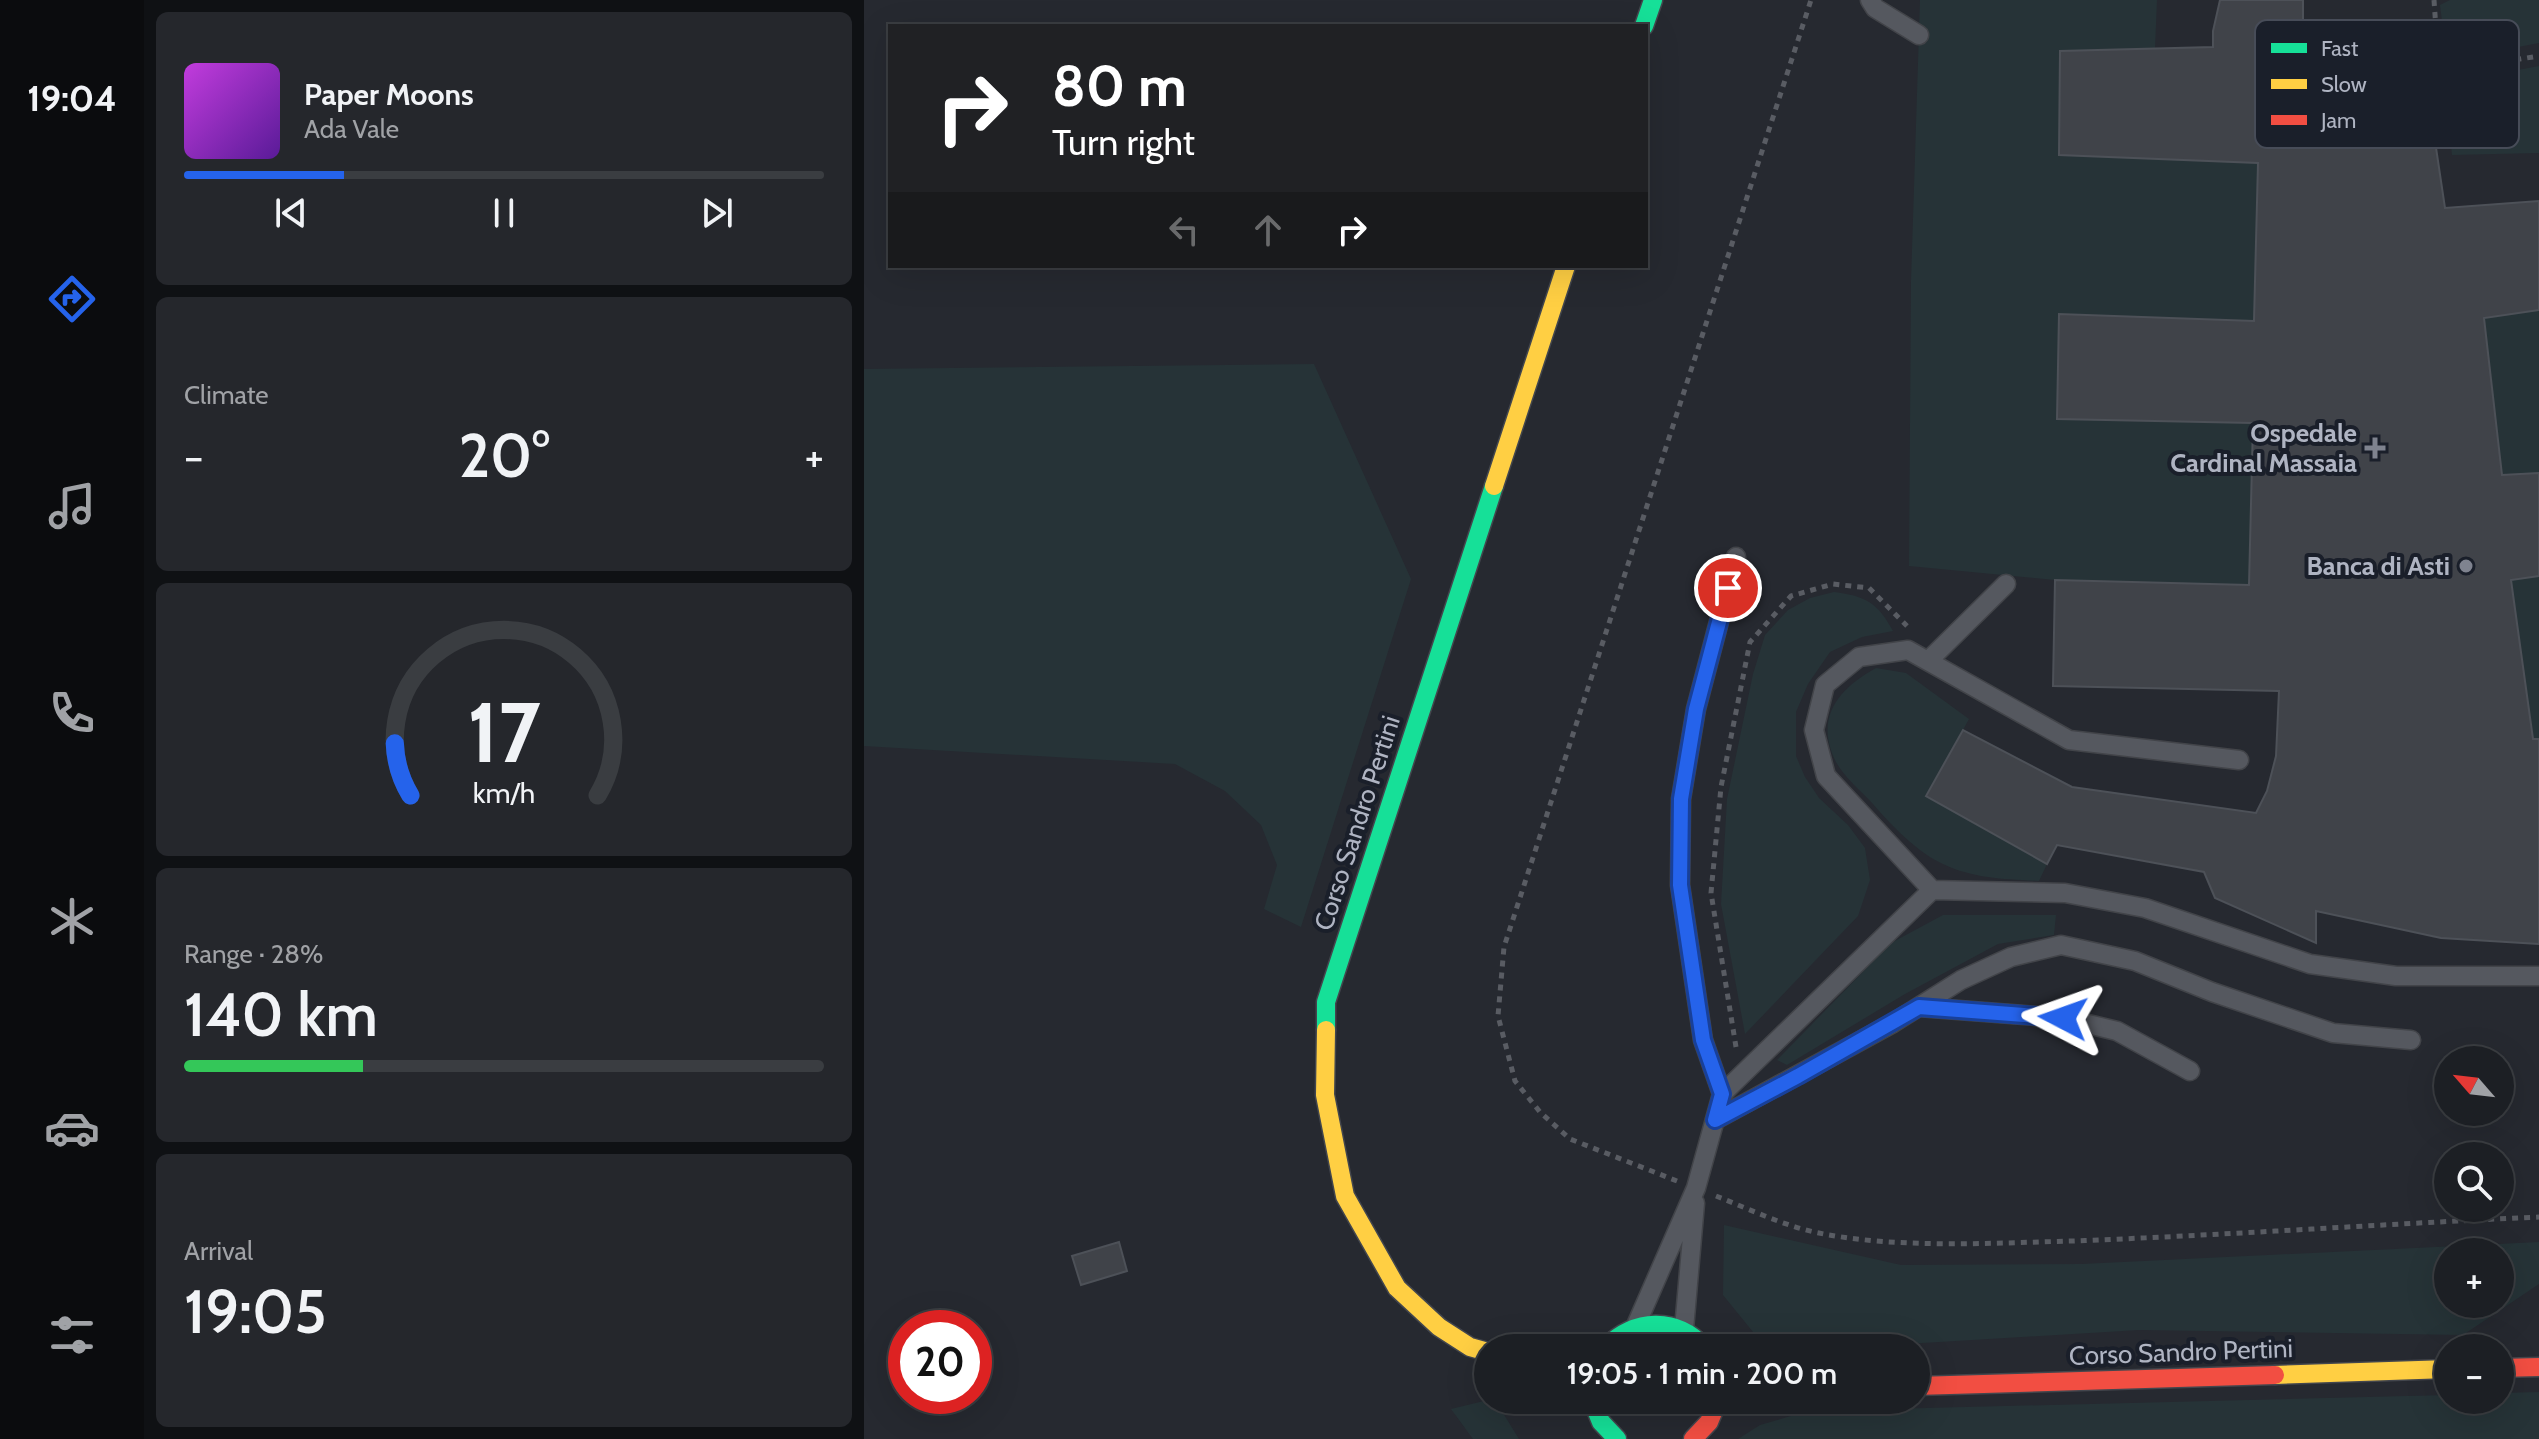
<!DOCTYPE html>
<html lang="en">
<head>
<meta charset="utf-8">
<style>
  body { margin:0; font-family:Cabin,sans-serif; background:#25272c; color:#f1f3f6; height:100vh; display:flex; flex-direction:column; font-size:30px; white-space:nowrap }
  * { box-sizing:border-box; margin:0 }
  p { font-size:26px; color:#a0a2a6 }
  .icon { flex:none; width:44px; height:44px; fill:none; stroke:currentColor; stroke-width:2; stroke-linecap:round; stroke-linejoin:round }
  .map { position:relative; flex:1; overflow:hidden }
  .sheet { display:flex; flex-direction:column; gap:12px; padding:12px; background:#0f1114; width:720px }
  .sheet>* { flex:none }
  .banner { position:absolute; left:24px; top:24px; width:760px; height:244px; border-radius:0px; box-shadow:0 8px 32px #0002,0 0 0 2px #3a3d41; background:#202124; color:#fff; overflow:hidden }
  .needle { width:52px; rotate:298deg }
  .fabs { position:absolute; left:1570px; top:1046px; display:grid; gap:16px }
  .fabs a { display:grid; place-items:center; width:80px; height:80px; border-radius:50%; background:#1c1f24; box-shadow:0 8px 32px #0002,0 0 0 2px #3a3d41; font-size:40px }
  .speed { position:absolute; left:24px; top:1310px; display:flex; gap:16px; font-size:40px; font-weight:700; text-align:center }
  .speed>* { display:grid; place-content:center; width:104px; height:104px; border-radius:50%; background:#1c1f24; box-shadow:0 8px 32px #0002,0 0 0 2px #3a3d41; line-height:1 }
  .speed .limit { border:12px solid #d22; background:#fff; color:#111 }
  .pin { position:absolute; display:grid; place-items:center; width:68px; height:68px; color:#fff; margin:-34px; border:4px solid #fff; border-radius:50%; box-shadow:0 2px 8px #0007 }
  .me { position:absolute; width:88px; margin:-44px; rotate:274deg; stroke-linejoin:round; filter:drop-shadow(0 0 6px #0008) }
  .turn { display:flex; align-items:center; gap:28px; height:168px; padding:0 32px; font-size:36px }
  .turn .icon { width:104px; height:104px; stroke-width:2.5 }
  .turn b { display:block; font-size:56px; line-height:68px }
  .lanes { display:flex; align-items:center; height:76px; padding:0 32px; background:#0003; justify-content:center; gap:40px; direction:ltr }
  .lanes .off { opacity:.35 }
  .big { font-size:60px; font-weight:600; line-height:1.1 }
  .sheet .tile { flex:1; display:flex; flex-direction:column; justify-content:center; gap:12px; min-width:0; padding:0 28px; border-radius:12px; background:#25272c }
  .sheet .dial { align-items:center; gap:0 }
  .dial svg { height:208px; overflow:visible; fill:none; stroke:#3a3d41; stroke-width:7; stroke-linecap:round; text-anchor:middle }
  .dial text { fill:#f1f3f6; stroke:none }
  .song { display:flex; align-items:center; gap:24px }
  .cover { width:96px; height:96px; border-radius:12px; background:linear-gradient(135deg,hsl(290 70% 55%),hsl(270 70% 35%)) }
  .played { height:8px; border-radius:4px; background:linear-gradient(90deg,#2563eb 25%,#3a3d41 25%) }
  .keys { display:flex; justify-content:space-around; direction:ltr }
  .heat { display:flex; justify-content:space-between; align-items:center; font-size:44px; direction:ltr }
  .charge { height:12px; border-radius:6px; background:linear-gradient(90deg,#34c759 28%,#3a3d41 0) }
  .trip { position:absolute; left:610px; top:1334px; width:456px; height:80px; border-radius:40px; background:#1c1f24; box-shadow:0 8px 32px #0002,0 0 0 2px #3a3d41; font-weight:600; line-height:80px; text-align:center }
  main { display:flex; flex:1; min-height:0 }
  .menu { display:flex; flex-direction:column; width:144px; justify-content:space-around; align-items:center; background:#0b0c0e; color:#a0a2a6 }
  .menu .icon { width:56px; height:56px }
  .menu .on { color:#2563eb }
  .menu b { font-size:36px; color:#f1f3f6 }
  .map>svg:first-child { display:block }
</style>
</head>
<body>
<main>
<nav class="menu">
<b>19:04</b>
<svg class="icon on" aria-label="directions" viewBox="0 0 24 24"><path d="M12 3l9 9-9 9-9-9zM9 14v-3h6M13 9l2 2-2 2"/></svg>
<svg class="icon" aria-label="music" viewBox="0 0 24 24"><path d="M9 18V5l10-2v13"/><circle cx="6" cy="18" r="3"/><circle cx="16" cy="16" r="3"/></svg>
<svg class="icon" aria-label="phone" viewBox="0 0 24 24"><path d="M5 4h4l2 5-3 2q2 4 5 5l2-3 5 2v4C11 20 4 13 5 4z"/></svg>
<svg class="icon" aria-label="climate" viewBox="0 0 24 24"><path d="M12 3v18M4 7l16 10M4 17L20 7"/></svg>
<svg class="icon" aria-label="car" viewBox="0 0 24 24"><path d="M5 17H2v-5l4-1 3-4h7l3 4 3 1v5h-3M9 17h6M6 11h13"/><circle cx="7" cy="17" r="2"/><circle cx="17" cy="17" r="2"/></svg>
<svg class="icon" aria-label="filters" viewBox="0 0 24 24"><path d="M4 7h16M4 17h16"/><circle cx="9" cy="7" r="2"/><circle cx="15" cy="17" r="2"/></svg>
</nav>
<section class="sheet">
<div class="tile">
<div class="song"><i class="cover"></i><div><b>Paper Moons</b><p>Ada Vale</p></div></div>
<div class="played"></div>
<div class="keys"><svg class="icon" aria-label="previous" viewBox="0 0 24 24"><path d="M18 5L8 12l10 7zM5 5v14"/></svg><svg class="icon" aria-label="pause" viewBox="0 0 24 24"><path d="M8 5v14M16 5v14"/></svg><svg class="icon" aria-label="next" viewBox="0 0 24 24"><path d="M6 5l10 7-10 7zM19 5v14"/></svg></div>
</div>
<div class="tile"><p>Climate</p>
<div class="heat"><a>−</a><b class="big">20°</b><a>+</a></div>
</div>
<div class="tile dial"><svg viewBox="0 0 100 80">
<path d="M14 69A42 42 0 1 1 86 69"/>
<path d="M14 69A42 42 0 0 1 8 49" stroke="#2563eb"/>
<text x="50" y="56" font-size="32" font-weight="700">17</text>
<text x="50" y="72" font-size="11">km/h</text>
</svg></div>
<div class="tile"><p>Range · 28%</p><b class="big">140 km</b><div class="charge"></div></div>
<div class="tile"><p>Arrival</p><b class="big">19:05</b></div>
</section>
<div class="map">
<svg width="1675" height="1439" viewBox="0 0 1675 1439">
  <rect width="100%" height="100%" fill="#262930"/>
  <path fill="#263337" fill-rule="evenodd" d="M1056 0H1293L1291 49 1196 51 1195 155 1394 163 1390 321 1195 314 1193 419 1389 423 1385 585 1191 580 1045 566 1047 281Z
    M1586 0H1675V43L1583 61 1576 5Z
    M1675 66V153L1588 155 1580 84Z
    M1675 310V473L1638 475 1620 318Z
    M450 364 547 579 437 927 400 909 413 865 397 825 361 791 311 764 0 746V369Z
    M1675 576V739H1669L1647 580Z
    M970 592C1002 596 1014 603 1029 631L998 637 966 652 944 684 932 712V756L941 777 955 798 984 825 1001 848 1006 880 994 916 881 1034 857 904 863 799 889 674 901 635 924 610 946 598Z
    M1012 668 1042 673 1105 719 1063 796 1183 864 1175 881C1142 879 1110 879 1079 864 1053 852 1028 826 1009 804 997 791 980 777 972 762 950 718 974 689 1012 668Z
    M1079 915H1192L1190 935 1134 944 1041 994 923 1065 913 1060 1027 943Z
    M860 1225 1037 1265 1218 1264 1675 1242V1284L1599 1335 1275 1330 976 1348H902L859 1295ZM1584 1252H1636V1304H1584Z
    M1675 1392V1439H874L896 1425 944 1411 1584 1395V1400H1636V1393Z
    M624 1400H631L655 1439H609L587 1409Z"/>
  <path fill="#404349" stroke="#4d5158" stroke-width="2" d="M1356 0H1439V47L1469 49 1470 119 1567 114 1581 208 1675 201V310L1620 318 1638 475 1675 473V576L1647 580 1669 739H1675V944L1577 938 1452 911V943L1351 898 1340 872 1193 845 1183 864 1062 796 1099 730 1208 787 1392 813 1403 791 1412 756 1415 691 1189 686 1191 580 1385 585 1389 423 1193 419 1195 314 1390 321 1394 163 1195 155 1196 51 1349 47V31Z
    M255 1242 263 1271 217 1285 208 1256Z"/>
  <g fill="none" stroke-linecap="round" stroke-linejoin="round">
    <defs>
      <path id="lane" d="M1006 0 1011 8 1055 35
        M1064 661 1142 584
        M1068 890 962 776 950 730 961 685 995 657 1044 650 1205 740 1375 760
        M1055 1007 1199 1018 1253 1031 1326 1071
        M858 1094 1068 890 1201 893 1281 908 1446 964 1532 976H1675
        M851 1120 1029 1023 1097 980 1147 957 1197 945 1271 961 1348 992 1469 1033 1547 1040
        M773 1323 832 1188 858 1094 839 1040 816 885 817 799 832 709 872 557
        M820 1329 831 1203"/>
      <path id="fast" d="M780 26 789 0
        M462 1030V1002L630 486
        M741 1348C771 1318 812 1316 841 1348
        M728 1400 737 1422 753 1439"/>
      <path id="slow" d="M630 486 702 266
        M462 1030 461 1095 481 1196 533 1288 575 1327 606 1347 624 1352
        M1411 1375 1584 1369"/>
      <path id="jam" d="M1636 1368 1675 1367
        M1052 1386 1411 1375
        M829 1439 845 1422 854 1400"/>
    </defs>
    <use href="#lane" stroke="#424449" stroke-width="21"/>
    <use href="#fast" stroke="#43464d" stroke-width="21"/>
    <use href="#slow" stroke="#43464d" stroke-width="21"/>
    <use href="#jam" stroke="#43464d" stroke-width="21"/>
    <path stroke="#595c63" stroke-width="5" stroke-dasharray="6 6" stroke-linecap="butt" d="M1570 0 1575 72
      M1524 116 1521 80 1675 56
      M872 1047 847 893 857 787 886 642 927 596 969 584 1005 588 1043 626
      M813 1181 706 1139 676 1112 651 1081 634 1016 640 947 947 0
      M852 1196C885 1209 920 1226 955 1233 1033 1249 1129 1243 1209 1241 1364 1235 1519 1224 1675 1217"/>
    <use href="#lane" stroke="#55585f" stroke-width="18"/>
    <use href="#fast" stroke="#16e098" stroke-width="18"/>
    <use href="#slow" stroke="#ffcf43" stroke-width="18"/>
    <use href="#jam" stroke="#f24e42" stroke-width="18"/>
  </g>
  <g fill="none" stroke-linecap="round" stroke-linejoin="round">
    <defs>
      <path id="route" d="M864 588 832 709 817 799 816 885 839 1040 858 1094 851 1120 934 1076 1055 1007 1199 1018"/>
    </defs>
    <use href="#route" stroke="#184099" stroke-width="20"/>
    <use href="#route" stroke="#2563eb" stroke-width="14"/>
  </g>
  <g fill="#7f838f" stroke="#1a1f2a" stroke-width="3">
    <path d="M1507 436h8v8h8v8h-8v8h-8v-8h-8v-8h8z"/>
    <circle cx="1602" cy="566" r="8"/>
  </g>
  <g text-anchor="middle" stroke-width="8" stroke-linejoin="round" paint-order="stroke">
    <g font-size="26" font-weight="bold" fill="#afb4c2" stroke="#1a1f2a" text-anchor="end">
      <text x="1493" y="442">Ospedale<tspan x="1493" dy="30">Cardinal Massaia</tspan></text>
      <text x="1586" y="575">Banca di Asti</text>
    </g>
    <g font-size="26" fill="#afb4c2" stroke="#1a1f2a">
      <text transform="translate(493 823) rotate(-72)" y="9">Corso Sandro Pertini</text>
      <text transform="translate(1317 1352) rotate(-2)" y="9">Corso Sandro Pertini</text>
    </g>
  </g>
  <rect x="1391" y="20" width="264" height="128" rx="12" fill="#1a1f2a" stroke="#474c58" stroke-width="2"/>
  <rect x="1407" y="43" width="36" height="10" fill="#16e098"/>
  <rect x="1407" y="79" width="36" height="10" fill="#ffcf43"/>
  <rect x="1407" y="115" width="36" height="10" fill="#f24e42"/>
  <g font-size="22" fill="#afb4c2">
    <text x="1457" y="56">Fast</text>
    <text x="1457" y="92">Slow</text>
    <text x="1457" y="128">Jam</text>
  </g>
</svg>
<div class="fabs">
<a><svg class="needle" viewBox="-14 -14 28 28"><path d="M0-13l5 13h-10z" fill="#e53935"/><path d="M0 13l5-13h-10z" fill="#a0a2a6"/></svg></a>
<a><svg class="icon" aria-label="search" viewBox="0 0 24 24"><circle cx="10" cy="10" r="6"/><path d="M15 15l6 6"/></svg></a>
<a>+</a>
<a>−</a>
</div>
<div class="speed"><div class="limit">20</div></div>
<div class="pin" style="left:864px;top:588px;background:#d93025"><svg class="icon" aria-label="arrive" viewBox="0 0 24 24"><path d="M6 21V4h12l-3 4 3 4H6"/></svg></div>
<svg class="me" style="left:1199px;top:1018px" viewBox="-20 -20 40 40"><path d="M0-17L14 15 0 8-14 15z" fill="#2563eb" stroke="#fff" stroke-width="4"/></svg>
<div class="trip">19:05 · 1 min · 200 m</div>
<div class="banner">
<div class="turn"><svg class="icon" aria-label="right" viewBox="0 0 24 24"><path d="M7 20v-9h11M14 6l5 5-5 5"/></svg><div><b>80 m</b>Turn right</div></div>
<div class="lanes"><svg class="icon off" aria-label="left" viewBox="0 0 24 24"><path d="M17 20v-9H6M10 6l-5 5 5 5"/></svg><svg class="icon off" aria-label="ahead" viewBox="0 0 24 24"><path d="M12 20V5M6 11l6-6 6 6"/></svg><svg class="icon" aria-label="right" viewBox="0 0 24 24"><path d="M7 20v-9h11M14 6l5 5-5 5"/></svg></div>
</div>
</div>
</main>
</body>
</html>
